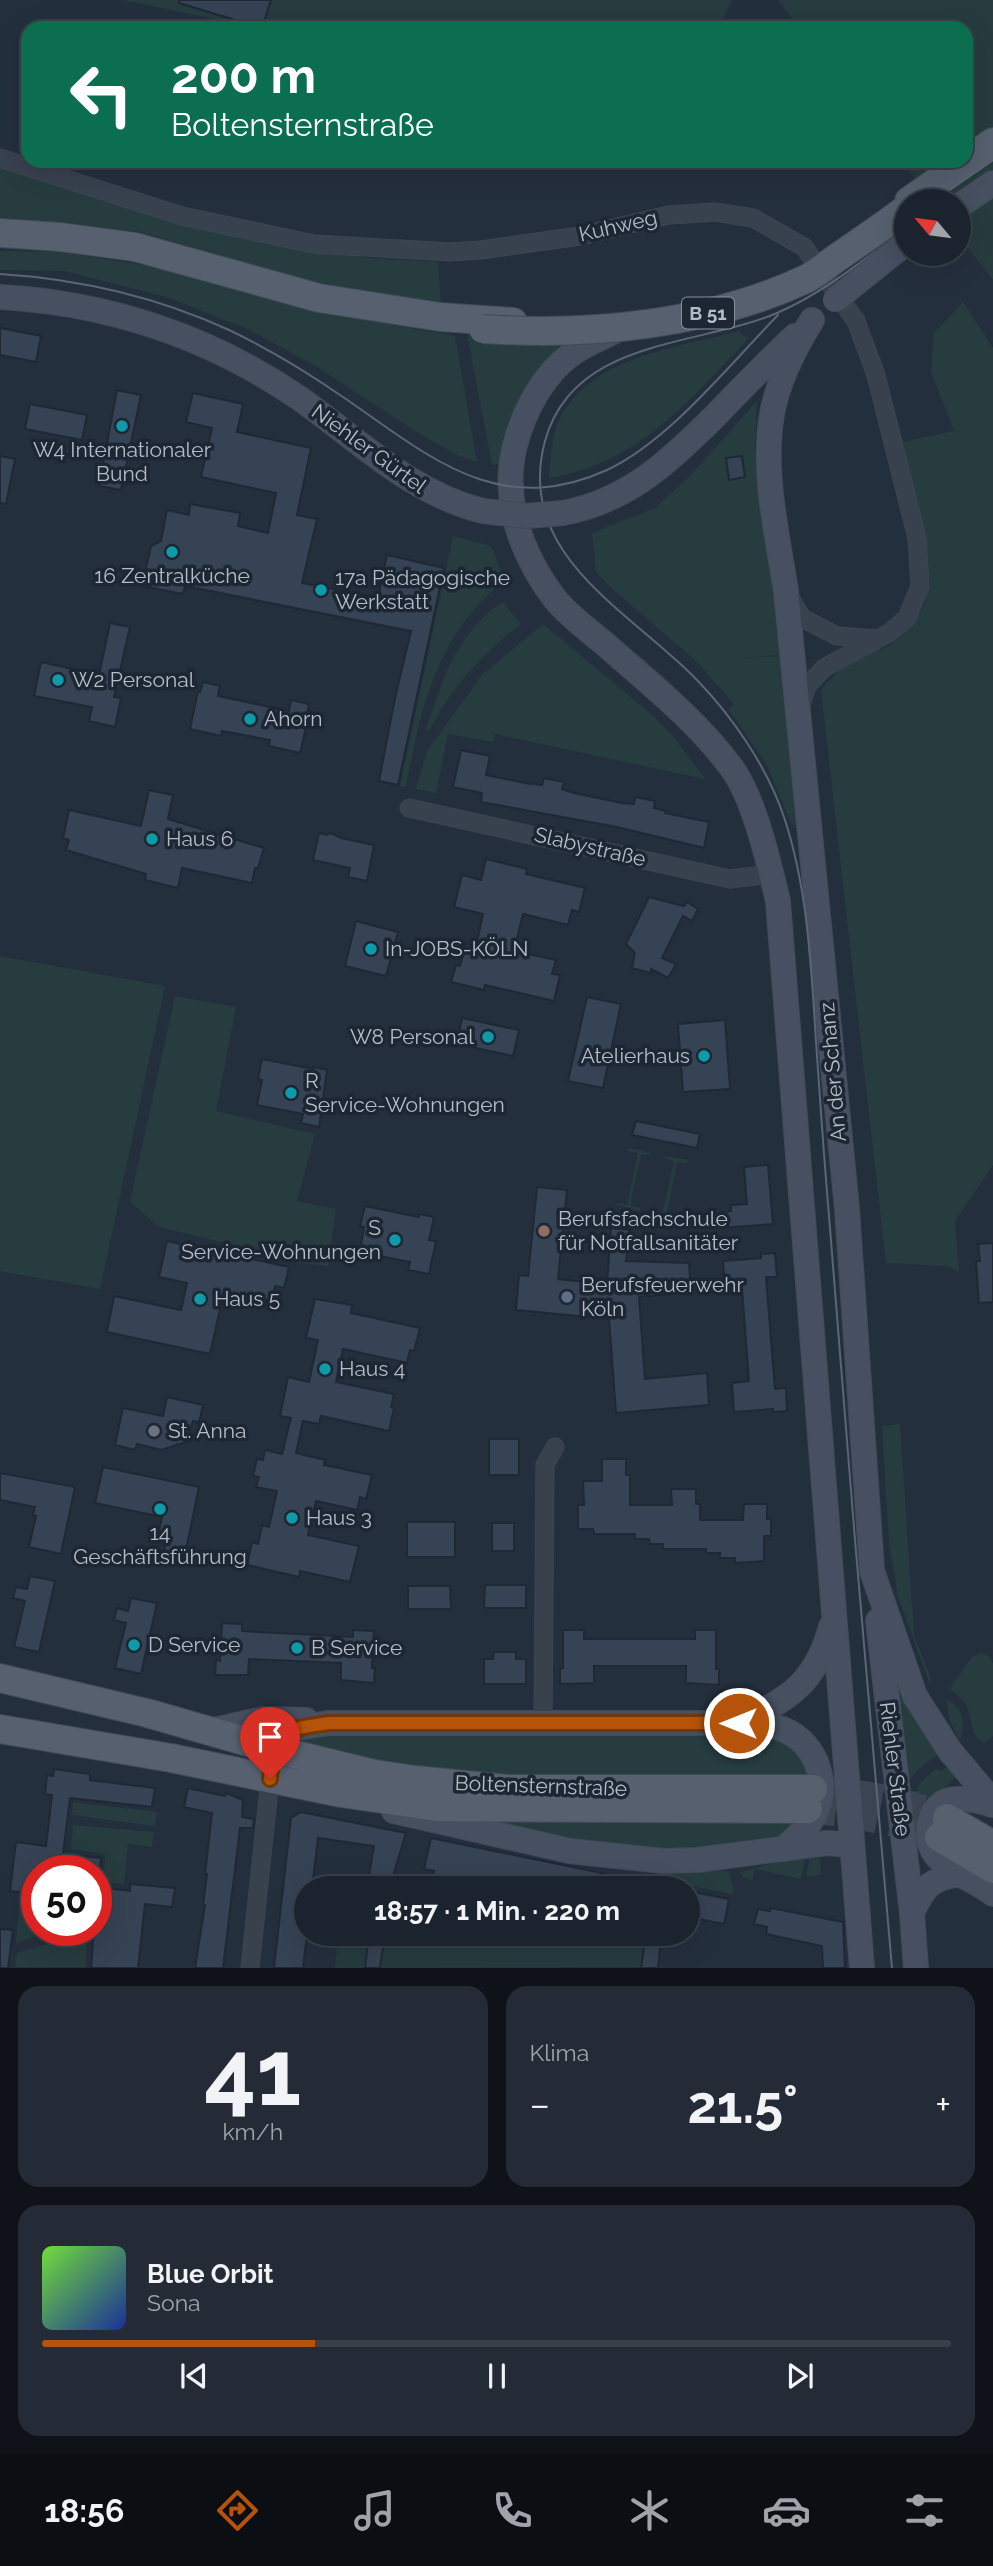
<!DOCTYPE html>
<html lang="de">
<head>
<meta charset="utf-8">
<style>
  body { margin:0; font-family:Raleway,sans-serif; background:#242b36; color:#f1f3f6; height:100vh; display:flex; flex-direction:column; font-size:26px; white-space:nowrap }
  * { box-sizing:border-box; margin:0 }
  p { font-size:23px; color:#a0a4aa }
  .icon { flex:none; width:38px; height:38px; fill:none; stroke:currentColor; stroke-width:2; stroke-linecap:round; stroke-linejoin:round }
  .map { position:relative; height:1968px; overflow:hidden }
  .sheet { display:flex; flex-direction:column; gap:18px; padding:18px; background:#0f1319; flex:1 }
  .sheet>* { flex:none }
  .top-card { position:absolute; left:21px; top:21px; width:952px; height:147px; border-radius:21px; box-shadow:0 7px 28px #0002,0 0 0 2px #39404a; background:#0b6e4f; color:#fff; overflow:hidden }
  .needle { width:46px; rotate:299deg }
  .tools { position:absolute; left:894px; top:189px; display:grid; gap:14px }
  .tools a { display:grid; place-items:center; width:77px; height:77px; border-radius:50%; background:#1b232e; box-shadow:0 7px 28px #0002,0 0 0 2px #39404a; font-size:35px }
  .speed { position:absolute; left:21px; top:1855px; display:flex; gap:14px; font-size:35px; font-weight:700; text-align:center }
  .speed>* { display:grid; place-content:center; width:91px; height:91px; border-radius:50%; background:#1b232e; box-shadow:0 7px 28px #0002,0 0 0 2px #39404a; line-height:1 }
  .speed .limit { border:10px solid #d22; background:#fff; color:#111 }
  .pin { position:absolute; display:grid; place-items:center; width:60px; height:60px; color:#fff; margin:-72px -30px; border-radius:50% 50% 50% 0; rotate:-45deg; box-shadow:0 0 7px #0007 }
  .pin .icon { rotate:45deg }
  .me { position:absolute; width:77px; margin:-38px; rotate:270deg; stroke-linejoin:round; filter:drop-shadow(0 0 5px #0008) }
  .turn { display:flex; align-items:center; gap:24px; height:147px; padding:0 35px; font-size:32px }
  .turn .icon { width:91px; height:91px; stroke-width:2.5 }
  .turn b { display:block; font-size:49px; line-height:60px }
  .big { font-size:52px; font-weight:700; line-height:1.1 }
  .sheet .tile { flex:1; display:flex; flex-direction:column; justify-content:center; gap:10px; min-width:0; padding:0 24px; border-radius:21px; background:#242b36 }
  .sheet .dial { align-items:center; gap:0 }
  .dial b { font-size:91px; line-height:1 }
  .song { display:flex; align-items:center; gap:21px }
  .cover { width:84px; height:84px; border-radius:10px; background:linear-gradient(135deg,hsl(100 70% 55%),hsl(230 70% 35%)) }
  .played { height:7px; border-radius:4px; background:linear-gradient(90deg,#b45309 30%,#39404a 30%) }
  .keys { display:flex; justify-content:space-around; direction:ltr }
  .heat { display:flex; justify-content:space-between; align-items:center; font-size:38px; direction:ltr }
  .sheet .tiles { flex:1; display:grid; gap:18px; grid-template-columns:1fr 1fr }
  .tile:last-child { grid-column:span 2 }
  .trip { position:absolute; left:294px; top:1876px; width:406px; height:70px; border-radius:35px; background:#1b232e; box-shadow:0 7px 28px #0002,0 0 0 2px #39404a; font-weight:700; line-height:70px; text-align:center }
  .tabs { display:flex; height:112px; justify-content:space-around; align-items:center; background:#0b0e12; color:#a0a4aa }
  .tabs .icon { width:49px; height:49px }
  .tabs .current { color:#b45309 }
  .tabs b { font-size:32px; color:#f1f3f6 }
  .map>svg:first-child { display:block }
</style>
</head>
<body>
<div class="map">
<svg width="993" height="1968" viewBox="0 0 993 1968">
  <rect width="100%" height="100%" fill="#242f3e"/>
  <path fill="#263c3f" d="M124 0H732L718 28H255Z
    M778 0H993V280L959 236V201H932L901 161H966V28H799Z
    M0 167 221 232 369 258 438 262 441 304 349 289 296 277 141 232 0 221Z
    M0 251 64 252 171 270 327 313 455 336 477 462 457 455 418 433 319 368 248 329 166 297 64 271 0 270Z
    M963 302 993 348V1165L955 1221 959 1272 948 1266 886 1263 821 690C834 674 848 661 867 653 875 650 885 649 892 644 910 630 927 609 928 586 932 548 911 481 902 442L954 431 931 372 934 333Z
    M739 331 748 339C688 402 639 463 549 478 551 458 551 433 562 414 596 356 679 347 739 331Z
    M467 334 564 344C528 380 504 412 499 464L492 465Z
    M757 401 755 452 769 537 782 655 739 658 782 656 800 825H792L766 764 728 709 734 704 696 661 609 586 596 572 592 533 655 508 691 475Z
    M453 536 491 546 505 580C437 633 421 707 406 787L400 786Z
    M503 602 521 624C480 656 454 685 429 731L426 729C443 680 456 632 503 602Z
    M594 617 669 681 715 729 588 623Z
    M543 624 651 714 672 735 705 779 495 734 493 742 448 734 436 793 416 789 427 751 482 675Z
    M0 956 165 986 100 1289 0 1271Z
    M175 996 236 1007 216 1111 315 1134 297 1201 336 1209 328 1266 297 1263 263 1252 159 1227 130 1202Z
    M629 1148 651 1153V1155L641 1154 631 1200V1206L640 1208V1211L617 1205 616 1203 627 1205 638 1153 627 1151Z
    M664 1156 688 1160 687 1163 677 1162 667 1213 677 1216 676 1218 653 1213V1211L663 1212 674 1161 664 1158Z
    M900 1424 914 1635 932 1681 929 1682 898 1596 889 1543 882 1426Z
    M982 1653 990 1657 993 1664V1736L984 1743C962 1730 981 1707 949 1689L972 1657Z
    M892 1661 940 1754C923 1764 912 1773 904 1791Z
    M946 1699C963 1707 966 1724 960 1741L950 1721Z
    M758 1731 798 1746 813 1780 508 1781 294 1748 298 1739 325 1735Z
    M948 1766 956 1777 932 1799 915 1794C919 1781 926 1777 936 1769L941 1771Z
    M73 1802 157 1812 155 1826 72 1815Z
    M448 1814 801 1819 779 1838 757 1844 619 1853Z
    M73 1825 154 1832 152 1847 128 1844 124 1884 104 1883 105 1854 71 1849Z
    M810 1858 820 1859 821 1875 806 1876Z
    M805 1859 801 1879 755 1869 752 1881 743 1877 741 1872 782 1861Z
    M718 1869 729 1872 734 1892 732 1894 661 1880 660 1874Z
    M20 1897 37 1898V1930H57L16 1943Z
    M87 1932 86 1967H15L17 1953Z
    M338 1934H641L661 1937 658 1967 335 1968Z"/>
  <path fill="#364354" stroke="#1f2835" stroke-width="2" d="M179 0H271L262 28 179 3Z
    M0 328 41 336 36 362 0 355Z
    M117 390 141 395 121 490 99 486Z
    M193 393 243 404 237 432 311 448 297 515 317 519 302 583 378 598 387 555 444 568 398 785 379 781 395 698 411 631 185 586 183 594 142 586 151 546 161 541 167 510 189 515 190 504 240 513 238 526 268 533 276 493 201 477 212 428 186 422Z
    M30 404 87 415 82 440 25 429Z
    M0 456 15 459 6 504 0 503Z
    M742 456 745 477 729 480 726 458Z
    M110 623 130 627 114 697 121 698 115 727 89 721 92 707 34 696 41 662 99 675Z
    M203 682 220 686 218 696 289 711 291 700 309 704 307 715H309L300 753 269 746 270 740 222 731 221 736 190 729 198 691 200 692Z
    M461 750 490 756 486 775 530 784V783L542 785 544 778 564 782 562 789 574 793 622 803 634 804 635 797 655 801 654 808 666 811 665 813 709 822 704 848 617 827 481 802 482 793 453 787Z
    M149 790 173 795 168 819 264 848 258 868H255L252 883 182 868 178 888 145 880 146 874 66 850 69 840 63 838 69 810 141 826Z
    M319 833 326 835 331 833 341 838 374 845 367 881 348 877 350 868 313 860Z
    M486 859 527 869 526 874 585 888 579 912 572 910 568 925 523 914 514 951 556 960 552 974 560 975 554 1001 485 985 484 990 451 982 456 965 460 966 466 944 476 946 483 914 454 907 462 875 481 880Z
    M649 897 684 906 687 902 698 909 692 921 683 916 662 958 676 964 668 978 651 969V973L632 968 635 953 626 944Z
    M356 921 398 932 386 976 345 966Z
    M587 997 621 1004 603 1088 568 1081Z
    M462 1018 519 1030 513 1056 457 1044Z
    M725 1020 730 1089 683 1092 678 1024Z
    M262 1059 313 1069V1067L327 1070 319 1127 301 1123 303 1114 257 1105 262 1080 258 1079Z
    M636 1121 700 1134 697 1148 632 1135Z
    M768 1165 773 1224 721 1228 720 1213 731 1211V1205L747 1204 744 1167Z
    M537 1187 567 1190 558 1279 607 1284 611 1228 630 1230 626 1261 689 1263 691 1292 639 1297 645 1379 707 1373 709 1405 616 1413 609 1319 516 1310 519 1275 528 1276Z
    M365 1206 419 1217 420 1214 434 1217 429 1240 436 1241 429 1274 408 1270 410 1262 360 1252 364 1227 360 1226Z
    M167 1241 289 1267 284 1288 275 1286 272 1301 224 1291 210 1354 107 1332 114 1296 181 1310 187 1283 159 1277Z
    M993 1243V1302L979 1303 976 1261H980L978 1244Z
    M775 1253 777 1277H766L775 1389 786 1388 787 1411 773 1412V1409L734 1412 732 1383 749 1381 742 1289 725 1290 723 1261 761 1258V1254Z
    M315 1299 352 1305 351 1313 420 1328 414 1351 410 1350 407 1363 343 1349 336 1382 394 1394 391 1407 394 1408 389 1431 321 1416 319 1424 303 1421 296 1453 325 1460 324 1465 372 1475 366 1499 360 1497 357 1510 316 1501 308 1535 359 1546 350 1582 300 1571 299 1577 247 1565 252 1542 258 1544 262 1525 269 1527 277 1491 256 1487 259 1477 253 1476 257 1459 263 1460 265 1450 282 1454 291 1418 280 1416 288 1377 309 1382 318 1340 306 1338Z
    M167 1397 203 1405 199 1422 193 1421 186 1442 161 1450 137 1444 135 1450 115 1445 123 1408 163 1416Z
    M489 1439H519V1475H489Z
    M602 1459H626V1475H630V1505H672L671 1489H696V1504H700V1520H743L744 1504H767V1519H771V1536H764V1561L735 1563V1558H720V1553H706V1549H663V1544H650L649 1539H635V1534H594L593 1529H578V1505H584L583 1481H602Z
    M103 1467 199 1487 183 1564 162 1560 166 1541 157 1540 162 1517 95 1503Z
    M0 1473 75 1487 61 1554 29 1547 36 1516 33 1515 35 1507 0 1500Z
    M407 1522H455V1557H407Z
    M492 1523H514V1551H492Z
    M30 1576 55 1581 39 1652 14 1647 25 1601 13 1598 16 1587 27 1589Z
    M485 1585H526V1608H484Z
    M408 1586H450L451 1609H408Z
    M131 1598 157 1603 141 1674 115 1668 126 1623 114 1620 117 1608 128 1611Z
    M222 1623 242 1624V1631L353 1637V1630L374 1631 372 1668H375L374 1683 341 1680V1663L249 1659 248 1675H215L216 1660 220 1661Z
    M563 1630H584V1639H695V1630H716V1669H719V1685L686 1683V1666H594V1683L560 1684V1669L563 1668Z
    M494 1652H516V1659H526V1684H484V1659H493Z
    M721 1691H733L732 1707H721Z
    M54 1769 90 1774V1780L155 1788 152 1807 70 1798 63 1854 101 1858 100 1871H37V1894L10 1891 16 1842 46 1846 52 1795 45 1794 47 1775 53 1776Z
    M188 1788 225 1796 226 1793 243 1800 242 1817 254 1819 253 1828H240L223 1968H195L205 1905H203L207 1874H205L212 1813 184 1807Z
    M301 1812 406 1833 390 1886 368 1881 374 1846 318 1838 312 1888H306L307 1934 303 1968H274L291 1818Z
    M431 1838 645 1882 644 1888H514L472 1879 471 1882 433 1875 434 1871 424 1869Z
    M130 1884 175 1888 172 1907 145 1904 138 1968H91L94 1930H96V1887L130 1891Z
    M688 1891 729 1899 724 1924 688 1917Z
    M771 1908 843 1922 845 1968H823L822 1946 766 1934 767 1927 754 1924 758 1909 770 1911Z
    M0 1929 13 1930 8 1968H0Z
    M369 1934H385L380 1968H365Z
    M646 1934 661 1937 658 1968H641Z"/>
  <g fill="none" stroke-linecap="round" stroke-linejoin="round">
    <path stroke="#3a4453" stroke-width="28" stroke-dasharray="28 14" stroke-linecap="butt" d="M813 1789C859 1793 904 1799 947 1818
      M808 1809C853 1814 896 1821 939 1837"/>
    <defs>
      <path id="street" d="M0 158 182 216 314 244 450 252 481 250 580 236 669 215 715 212 753 218 804 247 856 321 876 375 917 538 920 586 907 618 889 633 824 668 807 686 800 708
        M790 598 802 618 837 636 876 639
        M409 808 730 879 755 876 770 871
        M543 1722 545 1465 555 1447
        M250 1968 270 1779"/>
      <path id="secondary" d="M959 206 993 183
        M0 297C108 303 210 337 299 398 359 440 410 493 483 511
        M812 320C794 349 778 380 772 414 762 472 777 533 786 591L847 1209 872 1571 915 1696 950 1751 993 1802
        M620 328C605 337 587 343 573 353 543 374 524 411 515 445 501 500 522 556 555 599 569 616 589 631 606 645 650 684 696 720 731 767 754 797 769 864 778 901L862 1968
        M563 513C628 501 670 461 715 416 741 389 767 362 795 336
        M878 1621 912 1913 916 1968
        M739 1722C789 1700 816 1682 831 1627
        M210 1731 263 1719 306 1720
        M271 1768C274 1727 293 1729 328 1723H739C753 1725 769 1724 782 1729 818 1742 833 1790 811 1821 804 1831 793 1840 784 1849
        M993 1805C980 1801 964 1797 950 1800 928 1805 923 1838 935 1854 949 1873 976 1880 993 1894
        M394 1811 570 1851 663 1861 697 1860 827 1843 852 1845
        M912 1913C924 1886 932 1878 960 1874"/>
      <path id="primary" d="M909 201 993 142
        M0 233 60 237 135 247 319 298 440 317 513 322
        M0 1678 147 1713 272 1749 375 1774 415 1780 508 1789H813
        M0 1729 171 1758 341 1793 437 1807 808 1809
        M947 1818 993 1845
        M939 1837 993 1869"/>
    </defs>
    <use href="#street" stroke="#414a57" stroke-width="19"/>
    <use href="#secondary" stroke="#414a57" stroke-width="26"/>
    <use href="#primary" stroke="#414a57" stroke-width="30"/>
    <use href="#street" stroke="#38414e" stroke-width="18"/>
    <use href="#secondary" stroke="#465061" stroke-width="24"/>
    <use href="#primary" stroke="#56606e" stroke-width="28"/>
    <path stroke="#5a6575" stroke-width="2" d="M934 201 993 160
      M0 274C79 279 157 297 229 330 269 349 307 372 343 397 428 455 497 520 607 470 669 441 730 364 778 315
      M892 1968C870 1717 848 1467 829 1216 824 1158 820 1100 816 1041 811 966 808 889 784 817 767 767 733 717 696 679 630 611 514 555 545 441 573 338 697 347 777 313 824 293 865 258 906 229"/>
    <defs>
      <path id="secondary-bridge" d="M835 300 906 243
        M483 511 527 516 563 513"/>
      <path id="primary-bridge" d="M483 329C589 336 708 325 806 279 818 273 829 263 841 255 863 240 885 225 906 209"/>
    </defs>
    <use href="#secondary-bridge" stroke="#414a57" stroke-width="26" stroke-linecap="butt"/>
    <use href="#primary-bridge" stroke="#414a57" stroke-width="30" stroke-linecap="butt"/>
    <use href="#secondary-bridge" stroke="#465061" stroke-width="24"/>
    <use href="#primary-bridge" stroke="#56606e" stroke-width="28"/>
  </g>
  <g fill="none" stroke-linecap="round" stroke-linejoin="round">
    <defs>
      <path id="route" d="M270 1779C274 1728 280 1731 328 1723H739"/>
    </defs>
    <use href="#route" stroke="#753606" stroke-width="18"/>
    <use href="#route" stroke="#b45309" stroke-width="12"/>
  </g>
  <g fill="#0f9aa8" stroke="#1d2633" stroke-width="2.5">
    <circle cx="122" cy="426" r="7"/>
    <circle cx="172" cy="552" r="7"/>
    <circle cx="321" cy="590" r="7"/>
    <circle cx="58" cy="680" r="7"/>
    <circle cx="250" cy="719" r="7"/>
    <circle cx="152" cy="839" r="7"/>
    <circle cx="371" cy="949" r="7"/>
    <circle cx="488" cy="1037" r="7"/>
    <circle cx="704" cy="1056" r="7"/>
    <circle cx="291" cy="1093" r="7"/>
    <circle cx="395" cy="1240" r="7"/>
    <circle cx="200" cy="1299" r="7"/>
    <circle cx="325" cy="1369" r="7"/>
    <circle cx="160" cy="1509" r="7"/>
    <circle cx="292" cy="1518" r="7"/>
    <circle cx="134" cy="1645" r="7"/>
    <circle cx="297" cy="1648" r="7"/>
  </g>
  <circle fill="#8d6e63" stroke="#1d2633" stroke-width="2.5" cx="544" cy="1231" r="7"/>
  <circle fill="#5c6f8a" stroke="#1d2633" stroke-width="2.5" cx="567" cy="1297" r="7"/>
  <circle fill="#6b7280" stroke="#1d2633" stroke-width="2.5" cx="154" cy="1431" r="7"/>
  <g text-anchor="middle" stroke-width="7" stroke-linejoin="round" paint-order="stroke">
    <rect fill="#1d2633" stroke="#878f9c" stroke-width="2" x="682" y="297.5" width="52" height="31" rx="5"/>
    <g font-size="19" font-weight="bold" fill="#b4bcc9">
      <text x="708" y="320">B 51</text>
    </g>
    <g font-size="21" fill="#b4bcc9" stroke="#1d2633">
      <text transform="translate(618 226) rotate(-13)" y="7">Kuhweg</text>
      <text transform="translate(369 449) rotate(36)" y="7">Niehler Gürtel</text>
      <text transform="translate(590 847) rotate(13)" y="7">Slabystraße</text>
      <text transform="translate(833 1072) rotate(-95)" y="7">An der Schanz</text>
      <text transform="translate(895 1769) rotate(83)" y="7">Riehler Straße</text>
      <text transform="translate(541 1786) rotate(2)" y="7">Boltensternstraße</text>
    </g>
    <g font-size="21" fill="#b4bcc9" stroke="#1d2633" text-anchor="start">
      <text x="122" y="457" text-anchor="middle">W4 Internationaler<tspan x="122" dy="24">Bund</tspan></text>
      <text x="172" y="583" text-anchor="middle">16 Zentralküche</text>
      <text x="335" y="585">17a Pädagogische<tspan x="335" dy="24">Werkstatt</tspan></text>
      <text x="72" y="687">W2 Personal</text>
      <text x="264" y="726">Ahorn</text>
      <text x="166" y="846">Haus 6</text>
      <text x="385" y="956">In-JOBS-KÖLN</text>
      <text x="474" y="1044" text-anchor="end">W8 Personal</text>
      <text x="690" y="1063" text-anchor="end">Atelierhaus</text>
      <text x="305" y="1088">R<tspan x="305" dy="24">Service-Wohnungen</tspan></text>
      <text x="558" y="1226">Berufsfachschule<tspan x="558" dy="24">für Notfallsanitäter</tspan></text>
      <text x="381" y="1235" text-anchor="end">S<tspan x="381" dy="24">Service-Wohnungen</tspan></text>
      <text x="581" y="1292">Berufsfeuerwehr<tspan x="581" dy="24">Köln</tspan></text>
      <text x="214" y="1306">Haus 5</text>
      <text x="339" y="1376">Haus 4</text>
      <text x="168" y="1438">St. Anna</text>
      <text x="306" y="1525">Haus 3</text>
      <text x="160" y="1540" text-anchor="middle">14<tspan x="160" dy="24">Geschäftsführung</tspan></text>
      <text x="148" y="1652">D Service</text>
      <text x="311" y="1655">B Service</text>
    </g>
  </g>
</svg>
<div class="tools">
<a><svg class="needle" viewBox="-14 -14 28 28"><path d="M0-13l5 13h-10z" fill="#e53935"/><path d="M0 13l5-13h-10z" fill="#a0a4aa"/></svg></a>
</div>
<div class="speed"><div class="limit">50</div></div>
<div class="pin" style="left:270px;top:1779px;background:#d93025"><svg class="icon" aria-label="arrive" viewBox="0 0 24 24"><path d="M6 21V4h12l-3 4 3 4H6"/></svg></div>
<svg class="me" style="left:739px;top:1723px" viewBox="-20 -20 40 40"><circle r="17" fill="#b45309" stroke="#fff" stroke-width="3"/><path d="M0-11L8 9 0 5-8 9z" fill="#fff"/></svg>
<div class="trip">18:57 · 1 Min. · 220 m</div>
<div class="top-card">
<div class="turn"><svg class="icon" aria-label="left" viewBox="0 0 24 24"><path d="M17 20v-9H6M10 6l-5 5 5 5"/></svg><div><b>200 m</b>Boltensternstraße</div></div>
</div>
</div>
<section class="sheet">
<div class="tiles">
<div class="tile dial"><b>41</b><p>km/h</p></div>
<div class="tile"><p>Klima</p>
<div class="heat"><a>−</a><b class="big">21.5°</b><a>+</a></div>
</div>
<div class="tile">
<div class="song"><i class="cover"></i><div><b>Blue Orbit</b><p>Sona</p></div></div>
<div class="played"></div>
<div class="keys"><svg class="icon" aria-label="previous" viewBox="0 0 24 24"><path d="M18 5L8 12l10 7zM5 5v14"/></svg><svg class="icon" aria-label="pause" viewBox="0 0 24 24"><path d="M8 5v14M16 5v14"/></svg><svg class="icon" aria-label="next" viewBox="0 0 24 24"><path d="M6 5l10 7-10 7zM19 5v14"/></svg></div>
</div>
</div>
</section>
<nav class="tabs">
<b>18:56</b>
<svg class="icon current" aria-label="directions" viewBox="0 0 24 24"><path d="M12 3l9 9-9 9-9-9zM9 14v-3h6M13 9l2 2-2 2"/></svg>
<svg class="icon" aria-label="music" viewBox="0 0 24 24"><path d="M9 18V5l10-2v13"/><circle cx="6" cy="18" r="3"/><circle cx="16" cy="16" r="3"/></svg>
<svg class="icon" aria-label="phone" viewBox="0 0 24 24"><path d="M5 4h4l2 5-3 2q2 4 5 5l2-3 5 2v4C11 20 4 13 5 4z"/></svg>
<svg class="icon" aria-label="climate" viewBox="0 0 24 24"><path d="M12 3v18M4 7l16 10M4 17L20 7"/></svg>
<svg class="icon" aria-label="car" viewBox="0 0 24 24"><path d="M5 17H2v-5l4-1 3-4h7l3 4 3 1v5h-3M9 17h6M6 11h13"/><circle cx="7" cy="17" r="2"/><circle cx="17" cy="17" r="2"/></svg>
<svg class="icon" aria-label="filters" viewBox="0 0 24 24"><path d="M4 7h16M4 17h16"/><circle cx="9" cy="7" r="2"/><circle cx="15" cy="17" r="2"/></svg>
</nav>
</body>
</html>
